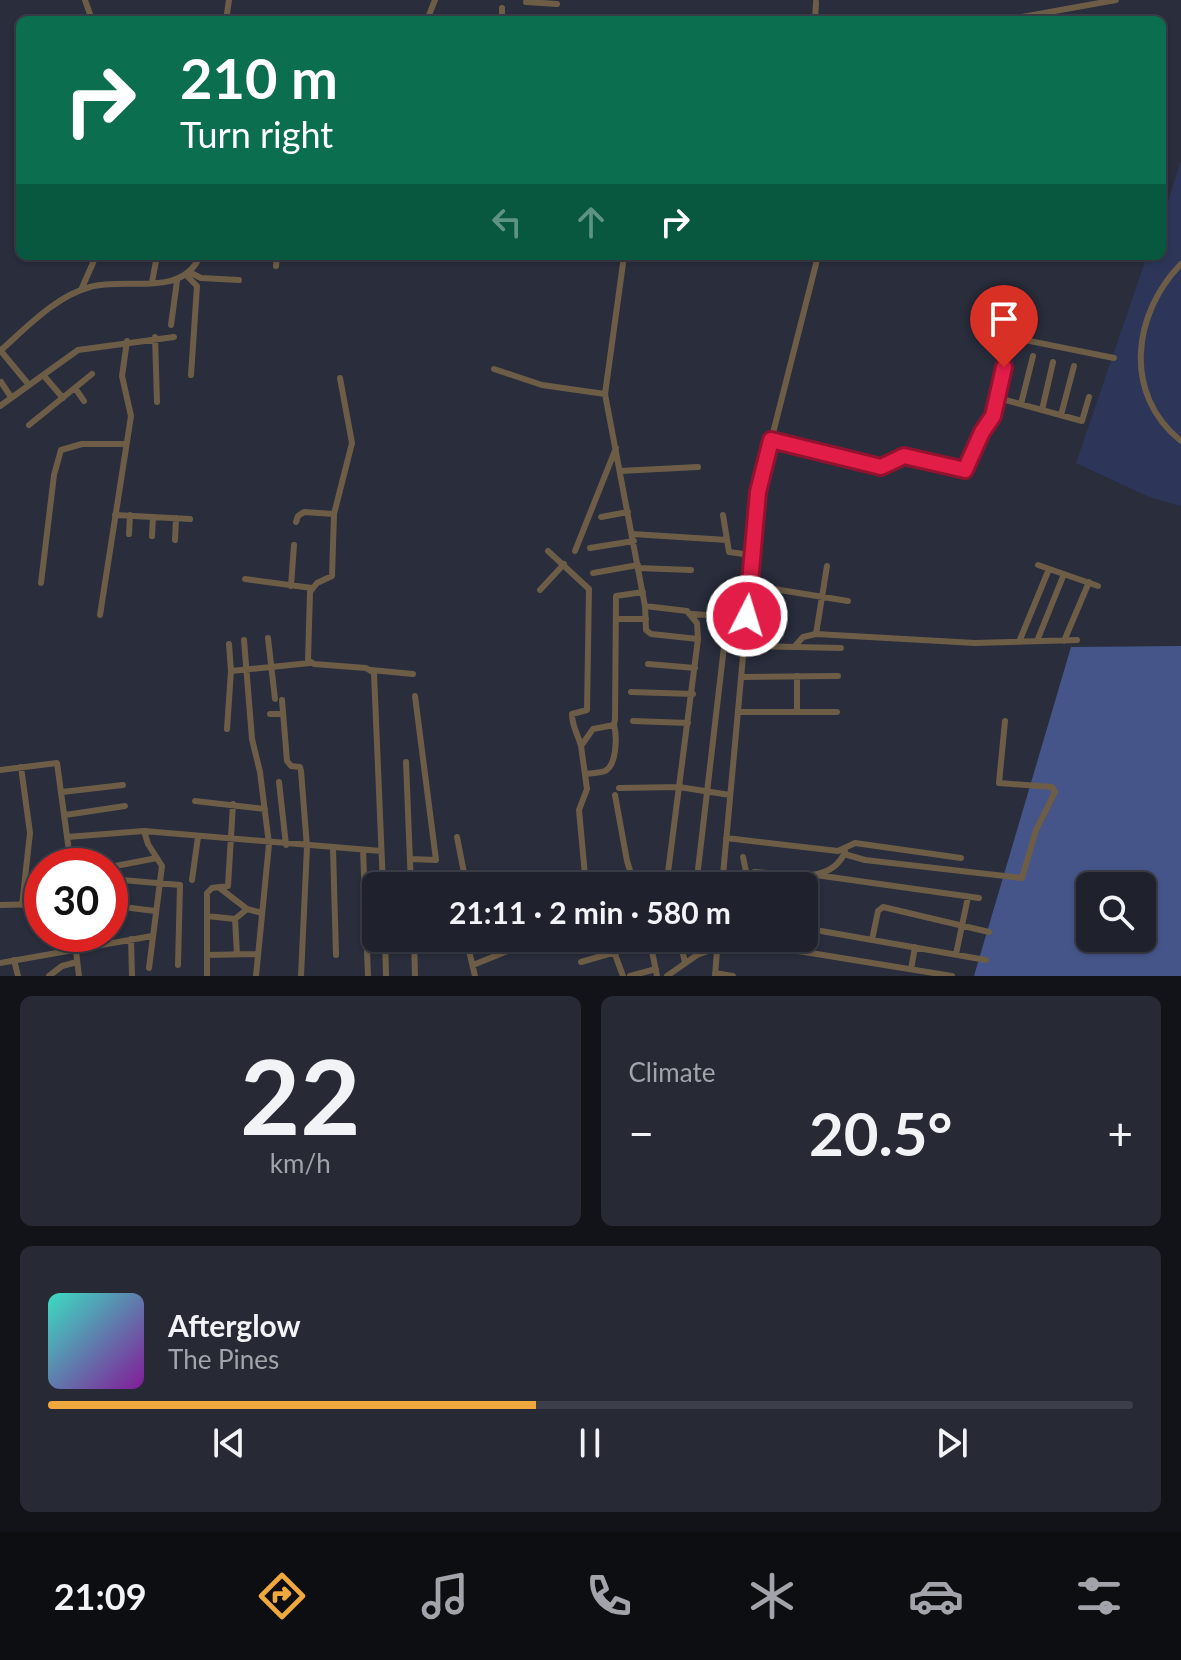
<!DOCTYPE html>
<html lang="en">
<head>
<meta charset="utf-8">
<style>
  body { margin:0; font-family:Lato,sans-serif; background:#272a35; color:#f1f3f6; height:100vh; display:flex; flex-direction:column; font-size:30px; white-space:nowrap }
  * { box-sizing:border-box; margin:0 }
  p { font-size:26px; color:#a1a4aa }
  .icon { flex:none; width:44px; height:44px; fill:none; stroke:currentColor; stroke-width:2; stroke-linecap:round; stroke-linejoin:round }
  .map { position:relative; height:976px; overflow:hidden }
  .details { display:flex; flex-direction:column; gap:20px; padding:20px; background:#111319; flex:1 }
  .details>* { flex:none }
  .hud { position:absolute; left:16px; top:16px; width:1150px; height:244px; border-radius:12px; box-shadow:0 2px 6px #0004,0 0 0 2px #3c3f49; background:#0b6e4f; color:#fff; overflow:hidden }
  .fabs { position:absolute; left:1076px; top:872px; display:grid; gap:16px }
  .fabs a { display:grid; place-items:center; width:80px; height:80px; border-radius:12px; background:#1f222d; box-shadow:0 2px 6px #0004,0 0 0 2px #3c3f49; font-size:40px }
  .speed { position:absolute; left:24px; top:848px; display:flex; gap:16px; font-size:40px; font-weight:700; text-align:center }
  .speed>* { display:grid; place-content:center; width:104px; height:104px; border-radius:50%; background:#1f222d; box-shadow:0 2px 6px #0004,0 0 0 2px #3c3f49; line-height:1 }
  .speed .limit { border:12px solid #d22; background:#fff; color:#111 }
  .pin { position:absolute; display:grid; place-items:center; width:68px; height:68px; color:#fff; margin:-82px -34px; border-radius:50% 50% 50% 0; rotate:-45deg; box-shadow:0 0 8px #0007 }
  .pin .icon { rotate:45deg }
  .me { position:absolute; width:88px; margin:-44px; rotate:5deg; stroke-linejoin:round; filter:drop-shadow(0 0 6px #0008) }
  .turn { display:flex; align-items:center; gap:28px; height:168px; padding:0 32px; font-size:36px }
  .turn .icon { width:104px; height:104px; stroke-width:2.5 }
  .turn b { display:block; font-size:56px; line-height:68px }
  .lanes { display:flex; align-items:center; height:76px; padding:0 32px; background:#0003; justify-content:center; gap:40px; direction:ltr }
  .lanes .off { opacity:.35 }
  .big { font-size:60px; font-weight:700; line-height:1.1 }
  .details .card { flex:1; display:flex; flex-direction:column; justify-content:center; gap:12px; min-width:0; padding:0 28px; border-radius:12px; background:#272a35 }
  .details .dial { align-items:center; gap:0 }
  .dial b { font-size:104px; line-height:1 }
  .song { display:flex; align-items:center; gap:24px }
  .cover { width:96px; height:96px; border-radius:12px; background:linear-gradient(135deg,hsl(170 70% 55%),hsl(290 70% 35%)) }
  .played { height:8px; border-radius:4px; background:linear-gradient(90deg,#eea83c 45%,#3c3f49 45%) }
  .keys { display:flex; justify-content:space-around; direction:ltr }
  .heat { display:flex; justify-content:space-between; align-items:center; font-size:44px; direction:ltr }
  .details .tiles { flex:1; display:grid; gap:20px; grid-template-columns:1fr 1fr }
  .card:last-child { grid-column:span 2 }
  .trip { position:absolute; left:362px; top:872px; width:456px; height:80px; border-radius:12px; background:#1f222d; box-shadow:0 2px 6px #0004,0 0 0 2px #3c3f49; font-weight:700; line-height:80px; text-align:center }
  .dock { display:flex; height:128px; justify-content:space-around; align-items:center; background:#0c0e12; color:#a1a4aa }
  .dock .icon { width:56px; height:56px }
  .dock .active { color:#eea83c }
  .dock b { font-size:36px; color:#f1f3f6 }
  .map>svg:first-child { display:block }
</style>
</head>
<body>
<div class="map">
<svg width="1181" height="976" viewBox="0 0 1181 976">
  <rect width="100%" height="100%" fill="#292d3c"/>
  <path fill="#2d3658" d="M1181 161V506L1149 497 1076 463 1147 256H1162V220Z"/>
  <path fill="#465589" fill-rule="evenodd" d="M1181 646V976H974L1071 647ZM1090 886H1142V938H1090Z"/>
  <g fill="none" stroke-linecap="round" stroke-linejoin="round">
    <path stroke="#6d5d47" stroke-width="6" d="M85 0 92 20
      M526 2 557 4
      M502 8V20
      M226 20 229 0
      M427 20 435 0
      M815 20 816 2
      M1005 20 1116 0
      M624 256 605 394 645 606 646 630 651 634 698 639
      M1181 264C1133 313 1122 394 1181 441
      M276 266 277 256
      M191 273 201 278 239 280
      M187 276 197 286 191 375
      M152 282 157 256
      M81 290 96 256
      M171 325 177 281
      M155 337 157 402
      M1010 337 1114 358
      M0 350 29 385
      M0 351C26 328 56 296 90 287 127 277 182 298 200 256
      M494 369 542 385 605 394
      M44 376 63 398
      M340 378 352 443 334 514 332 576 317 583 310 592 308 660 314 664 366 668 374 673 383 886
      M1 382 11 397
      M75 388 84 401
      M998 398 1082 421 1089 397
      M1021 404 1033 356
      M0 406 78 350 174 337
      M1042 410 1053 362
      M1061 415 1074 366
      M29 425 92 374
      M771 440 881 467 904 456 965 470 982 432 993 416 1013 322
      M620 471 698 467
      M115 515 190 519
      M723 515 729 552 751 555
      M601 517 628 512
      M296 522 298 516 304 512 334 514
      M129 534 130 515
      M632 534 727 540
      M152 536 153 517
      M175 540 176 518
      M590 548 634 541
      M548 551 589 589 587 710 572 714C572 727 578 734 581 746
      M575 551 616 448
      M1038 565 1098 586
      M638 568 691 570
      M593 573 638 565
      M245 579 312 588
      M41 583 54 475 61 450 82 444H124
      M749 585 848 601
      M291 586 294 545
      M540 590 564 564
      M645 606 687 611 697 623 698 639 667 880
      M692 614 781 620
      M100 615 131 416 122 376 127 341
      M617 619H646
      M816 634 827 566
      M268 638 275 699
      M244 640 252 739 260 772 269 844 256 976
      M1037 641 1064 574
      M1064 641 1089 582
      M1019 642 1049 569
      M229 644 231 671
      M744 646 841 648
      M794 647 803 637 816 634 975 643 1077 640
      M648 664 695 668
      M371 670 413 674
      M797 676V712
      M743 677 838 676
      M631 692 693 694
      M282 700 287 761 291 766 300 767 301 771 307 847 301 976
      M741 712H837
      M270 714H283
      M633 721 688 723
      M227 729 231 671 310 663
      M406 762 411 886
      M21 767 30 833 22 905
      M0 770 57 763 71 866
      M585 774C591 773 600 773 605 771 617 765 617 736 614 725
      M279 782 286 845
      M619 788 679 787 730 795
      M62 792 123 785
      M615 795 627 861 635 886
      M195 801 265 809
      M65 815 125 806
      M144 831 148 844 162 866 149 968
      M67 837 144 831 381 851
      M457 837 466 883 464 886
      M726 838 838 851 855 843 961 858
      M333 849 336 955
      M363 850 368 976
      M844 854 865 860 1022 878 1036 830 1055 792 1052 787 999 783 1005 721
      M743 857 747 876
      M410 859 436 860 415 696
      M110 867 157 858
      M816 875 979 898
      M697 878 725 638
      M110 879 180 885 178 965
      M192 880 198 837
      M586 886 579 810 587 789 581 746 593 729 614 725 615 719 616 596 643 592
      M722 886 758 492 818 256
      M744 886 747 876 754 872C784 873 830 887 845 852
      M221 889 247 909 262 913
      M0 905 42 904
      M123 907 155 911
      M207 916 235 919 247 909
      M235 919 237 954
      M804 928 986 960
      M74 934 79 976
      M385 938 386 976
      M414 938 415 976
      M466 938 475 976
      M609 938 623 976
      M679 938 685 962
      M131 939 132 976
      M872 940 878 911 883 907 989 932
      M650 941 657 976
      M956 954 968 897
      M207 955 258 954
      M14 960 18 976
      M581 962 650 942
      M0 963 152 936
      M473 965 540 938
      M911 969 915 947
      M715 973 733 976
      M49 976 62 966 77 962
      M207 976V893L212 888 228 886 233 804
      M630 976 656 969
      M667 976 697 955 717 948
      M715 976 718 938 952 976"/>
  </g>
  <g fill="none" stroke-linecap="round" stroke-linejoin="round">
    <defs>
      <path id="route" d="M747 616 758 492 771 440 881 467 904 456 965 470 982 432 993 416 1004 367"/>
    </defs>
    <use href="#route" stroke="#92132f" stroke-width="20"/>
    <use href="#route" stroke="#e11d48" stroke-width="14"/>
  </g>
</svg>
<div class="fabs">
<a><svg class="icon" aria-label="search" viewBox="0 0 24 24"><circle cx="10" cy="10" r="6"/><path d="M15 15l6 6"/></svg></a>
</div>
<div class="speed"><div class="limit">30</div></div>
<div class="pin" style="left:1004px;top:367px;background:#d93025"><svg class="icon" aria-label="arrive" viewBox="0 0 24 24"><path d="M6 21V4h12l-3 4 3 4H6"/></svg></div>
<svg class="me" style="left:747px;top:616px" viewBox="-20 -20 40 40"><circle r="17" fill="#e11d48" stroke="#fff" stroke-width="3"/><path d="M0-11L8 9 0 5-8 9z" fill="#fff"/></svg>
<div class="trip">21:11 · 2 min · 580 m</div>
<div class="hud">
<div class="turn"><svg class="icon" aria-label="right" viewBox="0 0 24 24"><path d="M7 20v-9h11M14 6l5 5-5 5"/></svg><div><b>210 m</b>Turn right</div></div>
<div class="lanes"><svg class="icon off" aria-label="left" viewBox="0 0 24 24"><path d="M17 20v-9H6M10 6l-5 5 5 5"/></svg><svg class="icon off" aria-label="ahead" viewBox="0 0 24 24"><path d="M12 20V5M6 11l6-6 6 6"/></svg><svg class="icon" aria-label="right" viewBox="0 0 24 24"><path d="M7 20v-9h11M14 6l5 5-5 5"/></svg></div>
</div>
</div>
<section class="details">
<div class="tiles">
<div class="card dial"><b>22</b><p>km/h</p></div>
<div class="card"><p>Climate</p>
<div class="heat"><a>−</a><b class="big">20.5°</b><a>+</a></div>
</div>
<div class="card">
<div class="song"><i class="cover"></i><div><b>Afterglow</b><p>The Pines</p></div></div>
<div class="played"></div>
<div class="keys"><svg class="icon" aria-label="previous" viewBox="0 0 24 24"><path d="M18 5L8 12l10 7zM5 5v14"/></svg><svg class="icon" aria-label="pause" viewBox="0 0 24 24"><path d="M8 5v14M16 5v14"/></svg><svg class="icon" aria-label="next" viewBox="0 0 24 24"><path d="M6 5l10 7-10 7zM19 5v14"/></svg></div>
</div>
</div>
</section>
<nav class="dock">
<b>21:09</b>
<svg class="icon active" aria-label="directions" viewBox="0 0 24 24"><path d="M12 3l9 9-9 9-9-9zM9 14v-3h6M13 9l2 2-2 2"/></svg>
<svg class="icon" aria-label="music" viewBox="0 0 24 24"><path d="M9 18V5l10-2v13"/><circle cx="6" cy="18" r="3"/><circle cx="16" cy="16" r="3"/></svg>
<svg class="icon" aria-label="phone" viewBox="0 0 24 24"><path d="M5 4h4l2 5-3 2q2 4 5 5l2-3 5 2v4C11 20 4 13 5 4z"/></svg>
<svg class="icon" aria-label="climate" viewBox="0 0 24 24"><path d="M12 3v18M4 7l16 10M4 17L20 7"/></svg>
<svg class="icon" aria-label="car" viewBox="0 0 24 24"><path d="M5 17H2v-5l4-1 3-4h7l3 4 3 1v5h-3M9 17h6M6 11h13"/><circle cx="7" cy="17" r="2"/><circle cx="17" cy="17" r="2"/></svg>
<svg class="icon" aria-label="filters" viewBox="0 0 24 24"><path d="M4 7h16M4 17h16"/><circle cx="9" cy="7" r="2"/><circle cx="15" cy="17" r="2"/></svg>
</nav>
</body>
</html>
